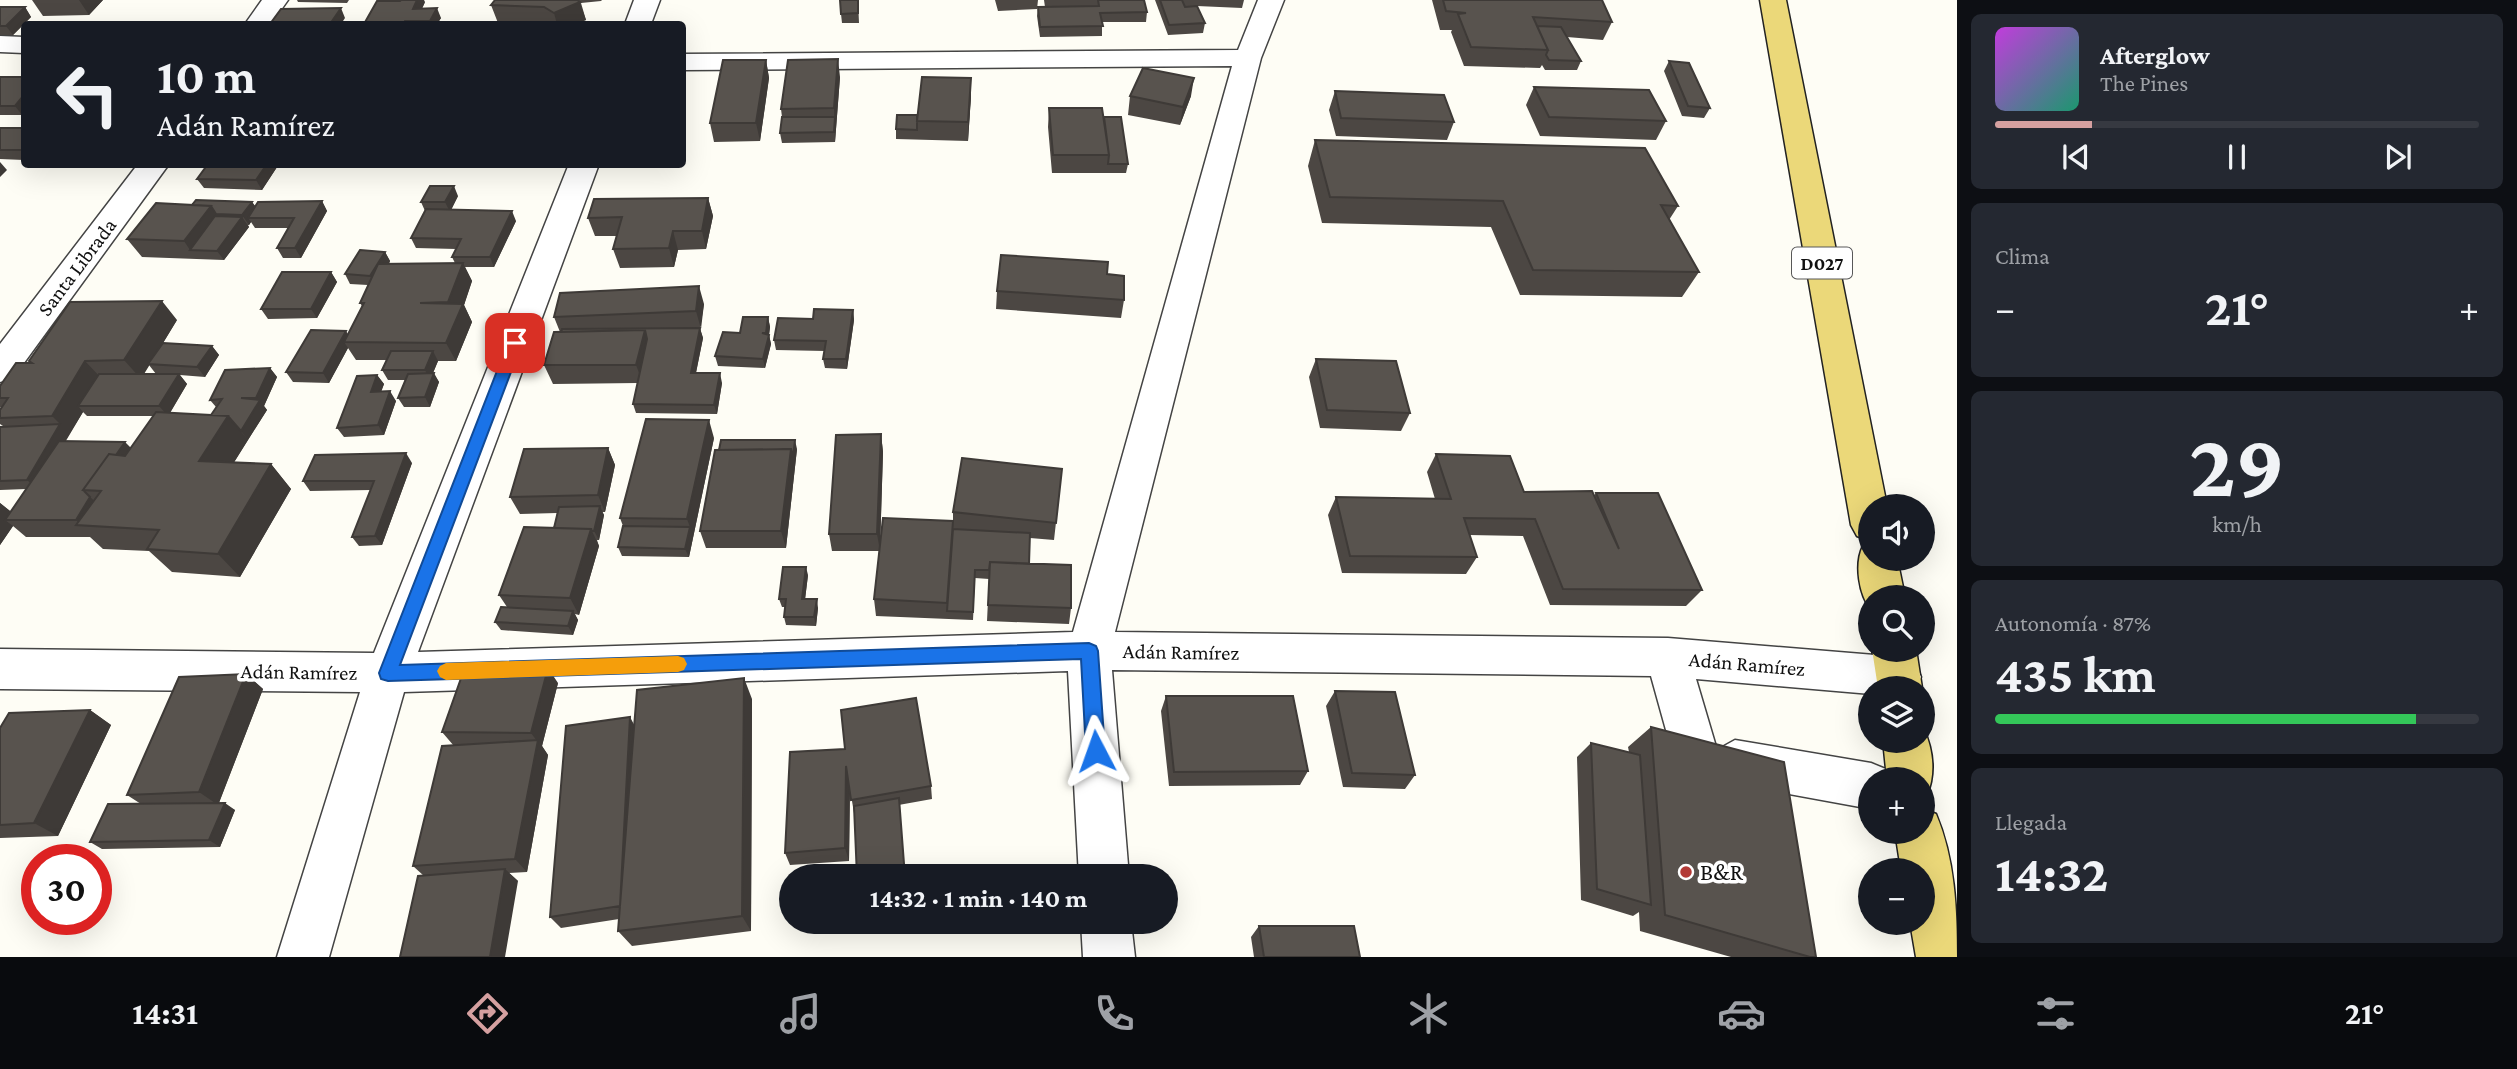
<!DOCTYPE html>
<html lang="es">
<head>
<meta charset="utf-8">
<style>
  body { margin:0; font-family:"Crimson Pro",serif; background:#242831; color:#f1f3f6; height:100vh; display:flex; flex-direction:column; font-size:26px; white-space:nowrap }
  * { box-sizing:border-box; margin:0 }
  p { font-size:23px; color:#9ea1a6 }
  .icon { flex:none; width:38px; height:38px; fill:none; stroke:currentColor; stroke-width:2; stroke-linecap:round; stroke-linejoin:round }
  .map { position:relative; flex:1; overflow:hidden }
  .drawer { display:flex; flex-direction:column; gap:14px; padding:14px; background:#0d0f14; width:560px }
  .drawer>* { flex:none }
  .banner { position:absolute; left:21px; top:21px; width:665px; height:147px; border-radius:7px; box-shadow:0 7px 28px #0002; background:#171b24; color:#f1f3f6; overflow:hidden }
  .controls { position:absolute; left:1858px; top:494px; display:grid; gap:14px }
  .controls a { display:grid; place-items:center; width:77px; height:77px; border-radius:50%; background:#171b24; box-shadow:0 7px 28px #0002; font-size:35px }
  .speed { position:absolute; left:21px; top:844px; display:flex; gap:14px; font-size:35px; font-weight:700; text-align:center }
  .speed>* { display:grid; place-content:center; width:91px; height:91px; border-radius:50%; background:#171b24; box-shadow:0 7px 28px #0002; line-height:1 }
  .speed .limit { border:10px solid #d22; background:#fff; color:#111 }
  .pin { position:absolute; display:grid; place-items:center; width:60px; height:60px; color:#fff; margin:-30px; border-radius:14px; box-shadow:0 4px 10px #0006 }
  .me { position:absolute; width:77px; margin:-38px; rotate:356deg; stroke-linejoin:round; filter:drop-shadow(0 0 5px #0008) }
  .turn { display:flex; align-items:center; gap:24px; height:147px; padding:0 21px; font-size:32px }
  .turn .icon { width:91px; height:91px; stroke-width:2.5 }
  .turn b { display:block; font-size:49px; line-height:60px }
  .big { font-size:52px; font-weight:700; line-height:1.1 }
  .drawer .widget { flex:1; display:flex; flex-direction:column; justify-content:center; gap:10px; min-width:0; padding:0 24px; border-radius:10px; background:#242831 }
  .drawer .dial { align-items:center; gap:0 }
  .dial b { font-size:91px; line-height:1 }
  .song { display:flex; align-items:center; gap:21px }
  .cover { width:84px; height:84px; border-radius:10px; background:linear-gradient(135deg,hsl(290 70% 55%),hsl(160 70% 35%)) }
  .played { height:7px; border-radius:4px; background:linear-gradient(90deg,#d5a0a0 20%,#363941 20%) }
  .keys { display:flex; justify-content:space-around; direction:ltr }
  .heat { display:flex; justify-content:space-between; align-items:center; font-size:38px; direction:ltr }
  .charge { height:10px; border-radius:5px; background:linear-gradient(90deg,#34c759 87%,#363941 0) }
  .trip { position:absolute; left:779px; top:864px; width:399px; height:70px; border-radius:35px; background:#171b24; box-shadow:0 7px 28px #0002; font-weight:700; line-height:70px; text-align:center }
  .tabs { display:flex; height:112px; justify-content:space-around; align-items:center; background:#090b0e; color:#9ea1a6 }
  .tabs .icon { width:49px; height:49px }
  .tabs .current { color:#d5a0a0 }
  .tabs b { font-size:32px; color:#f1f3f6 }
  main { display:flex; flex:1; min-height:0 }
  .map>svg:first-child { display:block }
</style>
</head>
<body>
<main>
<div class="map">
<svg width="1957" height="957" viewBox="0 0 1957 957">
  <rect width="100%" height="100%" fill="#fefdf5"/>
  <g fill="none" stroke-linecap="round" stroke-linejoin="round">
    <defs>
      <path id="minor" d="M262 0H288L271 24H245Z
        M634 0H660L651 24H625Z
        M1258 0H1284L1261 58 1115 632 1668 638 1899 657 1915 663 1921 677 1916 688H1871V694L1696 679 1717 750 1735 740 1871 763 1888 770 1891 779H1871V809L1735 784 1718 776 1715 782 1699 788 1683 782 1676 766 1651 676 1112 670 1129 877H1079L1068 671 404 692 329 957H277L360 692 0 689V649L374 653 569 164H599L418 652 1073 632 1232 66 682 70V54L1238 50Z
        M0 36 24 37V53L0 52Z
        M138 164H169L13 378 0 382V344Z
        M1081 922H1131L1135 957H1083Z"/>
      <path id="major" d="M1760 0H1786L1887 506H1871V541L1857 536 1851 525Z
        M1871 543V558H1897L1905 597H1871V610C1859 595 1854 564 1863 546Z
        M1872 649H1916L1922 688H1878Z
        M1923 727C1933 749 1936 773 1927 795L1923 796V779H1887L1883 740H1923Z
        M1923 809 1936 814C1955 859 1957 909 1957 957H1916L1910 922H1923V870H1901L1895 831H1923Z"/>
    </defs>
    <use href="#minor" stroke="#444" stroke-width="3"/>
    <use href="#major" stroke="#222" stroke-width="3"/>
    <use href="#minor" fill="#fff" fill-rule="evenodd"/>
    <use href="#major" fill="#ebd879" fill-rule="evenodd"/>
  </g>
  <path fill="#4c4743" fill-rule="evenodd" d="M32 0H103L89 15 43 16Z
    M297 0H349L347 3 298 2Z
    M495 0H602L601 1 581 3 586 20 575 24 498 23 491 5Z
    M858 0 859 23H842L841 14Z
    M995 0H1038L1037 9 998 11Z
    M1044 0H1144L1147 12 1146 22H1102V36L1040 37 1037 16 1038 7H1045Z
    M1155 0H1244L1242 8 1197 6 1205 23 1203 33 1168 35Z
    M1432 0H1602L1612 22 1603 40 1567 37 1581 61 1577 70H1545L1542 65 1540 68 1464 66 1451 32 1452 30H1440Z
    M425 2 422 9 441 18 437 24H364Z
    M0 7H25L31 17 13 35H0Z
    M766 60 769 78 760 141 714 142 710 123Z
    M1669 61 1710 108 1704 118 1682 116 1664 71Z
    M0 77H24V113L22 115H0Z
    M840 77 835 142 782 143 780 133 782 117 781 109Z
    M1534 87 1666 121 1656 140 1540 136 1526 105Z
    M1335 91 1454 122 1447 140 1336 136 1329 110Z
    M971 96 968 141 896 139V129L917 115Z
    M1130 96H1191L1180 125 1128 115Z
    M1049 108 1104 117 1128 164 1126 173H1052L1048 127Z
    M0 128H24V160L0 159Z
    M1315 140 1678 206 1669 220 1699 272 1682 297 1520 295 1491 227 1322 223 1308 166Z
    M208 164H279L262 190 204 188 197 179Z
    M458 196 451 210 516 221 494 267H465L472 281 464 305 472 322 456 361H438L433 373 439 382 430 407H404L398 398 405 380H388L382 370 386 360H356L348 348 329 383 293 382 286 372 348 334 362 306 360 303 368 285 350 284 345 274 385 252 390 261 389 264 455 263 452 257 456 249 416 248 411 238 425 211 421 202Z
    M708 198 713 216 706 249 678 250 674 267 620 268 613 249 617 236H595L588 218Z
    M322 201 327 211 301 258H283L277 248 288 228H255L251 222 249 225H248L249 227 224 260 142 257 127 239 192 205 252 202 255 206Z
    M331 272 337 282 317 318 268 319 261 309Z
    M1107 274 1124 300 1121 318 996 309 997 291Z
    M704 304 700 329 703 338 696 373 722 383 717 414 636 413 633 404 638 383 553 384 544 365 560 332 554 317Z
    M853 310 854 320 847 369 825 368 823 359 825 351 776 350 774 340 813 319Z
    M768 317 770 327 769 335 771 344 765 368 718 366 715 356 740 333Z
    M177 320 160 348 212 346 219 355 205 377 180 375 187 384 170 413 211 415 216 407 210 400 270 368 277 377 264 406 267 410 234 462 271 464 291 489 240 577 172 572 149 551 103 549 90 537H26L13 526 0 545V503L11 512 26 489 0 490V427L3 426 0 424V410L1 408 0 407V386L31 363ZM149 365 156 374H143ZM83 412 87 416H154L131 448 65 441Z
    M1316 359 1410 413 1401 431 1320 428 1309 377Z
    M377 375 384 384 381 391 396 401 384 435 344 437 337 428Z
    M881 434 883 452 880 546 953 521V529V512L1062 469 1054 540 1030 538 1029 564 1071 608 1069 624 987 621 989 579 975 578 973 620 876 616 874 599 879 551H832L829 534Z
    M714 438 689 557 622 556 618 547 623 526 620 518Z
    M608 448 615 465 605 512H602L604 515 599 540H597L599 546 579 615 575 614 578 620 573 635 501 630 495 622 507 607 499 595 554 528 557 513 520 514 510 497Z
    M797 449 786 548H706L700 531Z
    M1436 454 1524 492 1594 496 1596 493 1702 590 1686 606 1550 605 1523 536 1469 535 1477 557 1466 574 1342 573 1328 515 1336 497 1435 499 1427 472Z
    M412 463 382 545 359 546 352 537 371 490 310 491 303 481Z
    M808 575 805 599 818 608 816 626 786 625 784 617 785 607H782L779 599Z
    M246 674 263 689 219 803 235 810 220 847 102 849 90 842 141 804 127 795Z
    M558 683 542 746 548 755 527 872 509 873 518 881 424 876 413 866 454 746 442 732Z
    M1335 691 1415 775 1405 789 1343 787 1326 706Z
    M1166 696 1308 771 1300 785 1169 786 1161 711Z
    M752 699 751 931 632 946 618 931 619 919 561 928 550 917 634 725Z
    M90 710 111 725 58 836 0 838V728Z
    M1651 727 1816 957H1731L1640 931 1639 912 1633 916 1581 900 1577 757 1591 743 1629 752 1628 747Z
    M790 752 931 786 932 799 854 813 850 789 849 861 790 865 785 853Z
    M1259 926 1360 957H1254L1251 937Z"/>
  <path fill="#3e3a37" d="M79 0H103L89 15Z
    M417 0H424L425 2 417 18 413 9Z
    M572 0H579L586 20 575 24H557L554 13Z
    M25 7 31 17 13 35 6 26Z
    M341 8 345 18 341 24H330Z
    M437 8 441 18 437 24H432L430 21Z
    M838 59 840 77 835 142 834 108Z
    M766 60 769 78 760 141 756 123Z
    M971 78V96L968 141V122Z
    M1194 78 1191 96 1180 125 1183 107Z
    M24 95V113L22 115 15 106Z
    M0 162 7 170 0 177Z
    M267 164H279L262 190 256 180Z
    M454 186 458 196 450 212 445 202Z
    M708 198 713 216 706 249 702 231Z
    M322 201 327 211 301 258 295 248Z
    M252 202 259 211 248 218 251 222 249 225 242 215Z
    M211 206 223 224 190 250 184 241Z
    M512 211 516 221 494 267 490 257Z
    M242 217 249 227 224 260 217 251Z
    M673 231 678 250 674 267 669 248Z
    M385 252 390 261 376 286 370 276Z
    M463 263 472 281 464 305 472 322 456 361 446 343 457 318 448 302Z
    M331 272 337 282 317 318 311 309Z
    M699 286 704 304 701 329 696 311Z
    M162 301 177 320 141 379 124 360Z
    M853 310 854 320 847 369 846 359Z
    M768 317 770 327 769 335 771 344 765 368 763 359Z
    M700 328 703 338 694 382 691 373Z
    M645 330 651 349 643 383 636 365Z
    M346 331 352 341 344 342 348 348 329 383 323 373Z
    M212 346 219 355 205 377 197 367Z
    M433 351 438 361 430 380 425 370Z
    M85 361 102 379 78 406 83 412 70 434 52 416Z
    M270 368 277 377 264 406 267 410 248 440 241 431 259 402 256 398Z
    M434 373 439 382 430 407 425 397Z
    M720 373 722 383 717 414 714 405Z
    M179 374 187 384 168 416 159 406Z
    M377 375 384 384 378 401 371 392Z
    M390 391 396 401 384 435 378 425Z
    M228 416 248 440 220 485 199 461Z
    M709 420 714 438 689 557 685 549 690 527 687 519Z
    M60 424 70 434 37 489 27 480Z
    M881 434 883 452 880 551 877 534Z
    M795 440 797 449 786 548 781 531 791 449Z
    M125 442 142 459 101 491H94Z
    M608 448 615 465 605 512 598 495Z
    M406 453 412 463 382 545 375 536Z
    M271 464 291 489 240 577 218 554Z
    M90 497 109 514 82 526 76 520Z
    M0 503 19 518 5 520 13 526 0 545Z
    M600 506 604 515 599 540 594 531Z
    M591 529 599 546 579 615 570 598Z
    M806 567 808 575 804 608 802 599Z
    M817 599 818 608 816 626 814 617Z
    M573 611 578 620 573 635 568 626Z
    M548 668 558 683 542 746 548 755 527 872 515 859 537 741 531 733Z
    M246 674 263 689 218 805 199 792Z
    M744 678 752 699 751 931 742 916Z
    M90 710 111 725 58 836 34 823Z
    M630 717 638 732 621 906Z
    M846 766 850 780 849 861 845 848Z
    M225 803 235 810 220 847 209 840Z
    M505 869 518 881 505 957H490Z"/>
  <path fill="#58534e" stroke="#3e3a37" stroke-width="2" d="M401 0H417L413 9 437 8 430 21H405L404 24H364L377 1H400Z
    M495 0H577L580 2 554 13 544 7 491 5Z
    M840 0H858V13L841 14Z
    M1098 0H1144L1147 12 1100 13 1103 26 1040 27 1038 7 1099 6Z
    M1160 0H1182L1185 7 1197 6 1205 23 1169 25Z
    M1443 0H1602L1612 22 1533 17 1548 50 1471 47 1458 14 1466 13 1446 11Z
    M0 7H25L6 26H0Z
    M341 8 330 24H270L281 9Z
    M1537 26 1561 27 1581 61 1549 60 1546 55 1548 50Z
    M838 59 834 108 781 109 788 60Z
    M723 60H766L756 123H710Z
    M1669 61 1689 63 1710 108 1688 106Z
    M1143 68 1194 78 1183 107 1130 96Z
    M0 77H24V95L15 106H0Z
    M922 77 971 78 968 122 917 121Z
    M1534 87 1649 90 1666 121 1549 117Z
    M1335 91 1444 95 1454 122 1341 118Z
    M1049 108H1102L1109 155H1053Z
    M897 115H917V130L896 129Z
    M782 117H835L834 132 780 133Z
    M1104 117H1121L1128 164H1108L1109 155Z
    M0 128H24V150H0Z
    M1315 140 1645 148 1678 206 1661 205 1699 272 1533 270 1503 201 1330 197Z
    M208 164H267L256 180 197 179Z
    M430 186H454L445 202H421Z
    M708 198 702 231H673L669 248 613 249 622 217 588 218 594 199Z
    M196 200 252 202 242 215 216 214 211 206 192 205Z
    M322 201 295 248H277L294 218H248L258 202Z
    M156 203 211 206 184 241 127 239Z
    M426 209 512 211 490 257H452L461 239 411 238Z
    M215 216 242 217 217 251 190 250Z
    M360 250 385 252 370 276 345 274Z
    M1001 255 1108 262 1107 274 1124 276V300L997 291Z
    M463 263 448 302 420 303 463 304 446 343 344 342 364 303H360L378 264Z
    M282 272H331L311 309H261Z
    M699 286 696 311 554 317 560 293Z
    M162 301 124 360 85 361 52 416 0 418V410L8 398H0V386L16 363H32L29 361 70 302Z
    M814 309 853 310 846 359H823L826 341 774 340 778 318 813 319Z
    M743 317H768L766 333H762L769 335 763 359 715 356 723 332 740 333Z
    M700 328 691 373H720L714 405 633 404 647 339 645 330 561 332 562 329Z
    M311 330 346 331 323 373 286 372Z
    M645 330 636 365H544L554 332Z
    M163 343 212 346 197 367 148 364Z
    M391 351H433L425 370H382Z
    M1316 359 1396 361 1410 413 1327 410Z
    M270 368 256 398H241L260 400 241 431 228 416 211 415 222 399 210 400 225 370Z
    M434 373 425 397 398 398 408 374Z
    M99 374H179L159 406H78Z
    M377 375 371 392 390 391 378 425 337 428 357 376Z
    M156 412 228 416 199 461 271 464 218 554 147 549 159 530 76 525 101 491 83 490 109 454 125 456Z
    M646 419 709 420 687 519 620 518Z
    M60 424 27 480 0 481V427Z
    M881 434 877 534H829L836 435Z
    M721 440H795L793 457 791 449 719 450Z
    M59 441 125 442 116 455 109 454 83 490 90 497 76 520H5Z
    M608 448 598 495 510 497 524 449Z
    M791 449 781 531H700L715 450Z
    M406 453 375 536 352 537 374 481H303L315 455Z
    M1436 454 1510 456 1524 492 1592 491 1619 549 1596 493H1658L1702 590 1563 589 1535 519 1464 518 1477 557 1350 556 1336 497 1451 499Z
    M962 458 1062 469 1056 523 953 512Z
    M600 506 594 531H592L591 529 554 528 559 507Z
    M883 518 953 521 947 603 874 599Z
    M623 526 690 527 685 549 618 547Z
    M524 527 591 529 570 598 499 595Z
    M953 529 1030 533 1029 564 990 562 989 570H975L973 612 947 611Z
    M990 562 1071 565V608L988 605Z
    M783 567H806L802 599H817L814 617H784L786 599H779Z
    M501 607 573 611 568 626 495 622Z
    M465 667 548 668 531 733 442 732Z
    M246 674 199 792 127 795 179 677Z
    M744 678 742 916 618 931 637 690Z
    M1335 691 1395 692 1415 775 1352 773Z
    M1166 696H1293L1308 771 1174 772Z
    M916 698 931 786 851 800 846 766 845 848 785 853 790 752 845 749 841 710Z
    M90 710 34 823 0 825V728L9 713Z
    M630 717 620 906 550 917 566 726Z
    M1651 727 1784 762 1816 957H1810L1665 915Z
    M538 740 515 859 413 866 442 746Z
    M1591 743 1640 755 1651 905 1597 889Z
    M899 798 905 877H857L854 806Z
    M225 803 209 840 90 842 108 804Z
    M505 869 490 957H400L418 876Z
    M1259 926H1354L1360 957H1264Z"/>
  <path fill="#1a73e8" stroke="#114b97" stroke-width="2" d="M515 338 522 343 400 665 1089 643 1096 646 1098 651 1105 751 1102 758 1096 760 1089 758 1086 751 1081 659 388 681 381 679 379 673 508 343Z"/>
  <path fill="#f59e0b" d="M678 656 684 658 687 664 684 670 678 672 446 680 440 677 437 671 440 666 446 663Z"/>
  <circle fill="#b33a36" stroke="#fff" stroke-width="2.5" cx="1686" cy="872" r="7"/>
  <g text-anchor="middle" stroke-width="7" stroke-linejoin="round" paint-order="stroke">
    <rect fill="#fff" stroke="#585858" stroke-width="2" x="1792" y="247.5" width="60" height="31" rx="5"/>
    <g font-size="19" font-weight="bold" fill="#111">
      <text x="1822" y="270">D027</text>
    </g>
    <g font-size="21" fill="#111" stroke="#fff">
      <text transform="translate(77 267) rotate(-53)" y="7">Santa Librada</text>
      <text transform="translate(1181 652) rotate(1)" y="7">Adán Ramírez</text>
      <text transform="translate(1747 664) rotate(5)" y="7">Adán Ramírez</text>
      <text transform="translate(299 672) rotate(1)" y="7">Adán Ramírez</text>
    </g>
    <g font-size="24" fill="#111" stroke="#fff" text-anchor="start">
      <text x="1700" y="880">B&amp;R</text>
    </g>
  </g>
</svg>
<div class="controls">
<a><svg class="icon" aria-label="sound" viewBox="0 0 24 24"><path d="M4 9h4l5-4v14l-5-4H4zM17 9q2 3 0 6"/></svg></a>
<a><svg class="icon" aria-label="search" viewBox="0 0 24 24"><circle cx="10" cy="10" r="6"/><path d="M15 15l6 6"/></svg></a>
<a><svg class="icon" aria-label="layers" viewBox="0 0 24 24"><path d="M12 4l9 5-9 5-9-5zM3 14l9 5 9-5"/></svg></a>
<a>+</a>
<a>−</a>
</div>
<div class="speed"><div class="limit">30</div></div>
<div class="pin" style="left:515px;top:343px;background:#d93025"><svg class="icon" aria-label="arrive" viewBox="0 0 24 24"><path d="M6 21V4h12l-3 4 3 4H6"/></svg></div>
<svg class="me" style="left:1096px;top:751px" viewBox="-20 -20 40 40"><path d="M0-17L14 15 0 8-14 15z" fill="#1a73e8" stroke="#fff" stroke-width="4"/></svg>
<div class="trip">14:32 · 1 min · 140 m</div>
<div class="banner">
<div class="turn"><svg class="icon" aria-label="left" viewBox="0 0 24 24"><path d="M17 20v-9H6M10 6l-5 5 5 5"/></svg><div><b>10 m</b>Adán Ramírez</div></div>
</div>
</div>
<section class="drawer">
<div class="widget">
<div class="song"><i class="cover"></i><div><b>Afterglow</b><p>The Pines</p></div></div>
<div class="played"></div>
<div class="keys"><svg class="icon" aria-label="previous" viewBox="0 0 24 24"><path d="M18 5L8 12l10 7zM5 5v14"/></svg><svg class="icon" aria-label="pause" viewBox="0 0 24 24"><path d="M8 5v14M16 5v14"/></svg><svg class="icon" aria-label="next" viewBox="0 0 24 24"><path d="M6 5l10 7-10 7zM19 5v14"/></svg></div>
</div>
<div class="widget"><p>Clima</p>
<div class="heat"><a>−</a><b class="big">21°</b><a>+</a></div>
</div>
<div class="widget dial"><b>29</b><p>km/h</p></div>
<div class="widget"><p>Autonomía · 87%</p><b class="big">435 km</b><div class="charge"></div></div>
<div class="widget"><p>Llegada</p><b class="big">14:32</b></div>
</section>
</main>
<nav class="tabs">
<b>14:31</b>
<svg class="icon current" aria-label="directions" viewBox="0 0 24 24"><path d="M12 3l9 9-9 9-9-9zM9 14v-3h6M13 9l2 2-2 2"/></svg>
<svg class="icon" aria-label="music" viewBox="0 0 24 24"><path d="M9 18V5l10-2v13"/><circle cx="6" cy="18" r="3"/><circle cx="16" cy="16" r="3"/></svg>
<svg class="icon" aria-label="phone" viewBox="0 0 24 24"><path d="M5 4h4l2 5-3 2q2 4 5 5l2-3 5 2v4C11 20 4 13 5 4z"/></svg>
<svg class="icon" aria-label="climate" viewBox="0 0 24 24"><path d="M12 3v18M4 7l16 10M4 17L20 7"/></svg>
<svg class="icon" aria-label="car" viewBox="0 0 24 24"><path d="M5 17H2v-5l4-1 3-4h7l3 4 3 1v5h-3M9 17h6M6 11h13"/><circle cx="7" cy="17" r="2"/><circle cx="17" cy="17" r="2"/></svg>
<svg class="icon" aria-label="filters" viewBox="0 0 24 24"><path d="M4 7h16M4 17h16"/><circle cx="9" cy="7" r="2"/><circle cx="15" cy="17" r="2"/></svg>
<b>21°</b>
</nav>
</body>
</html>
